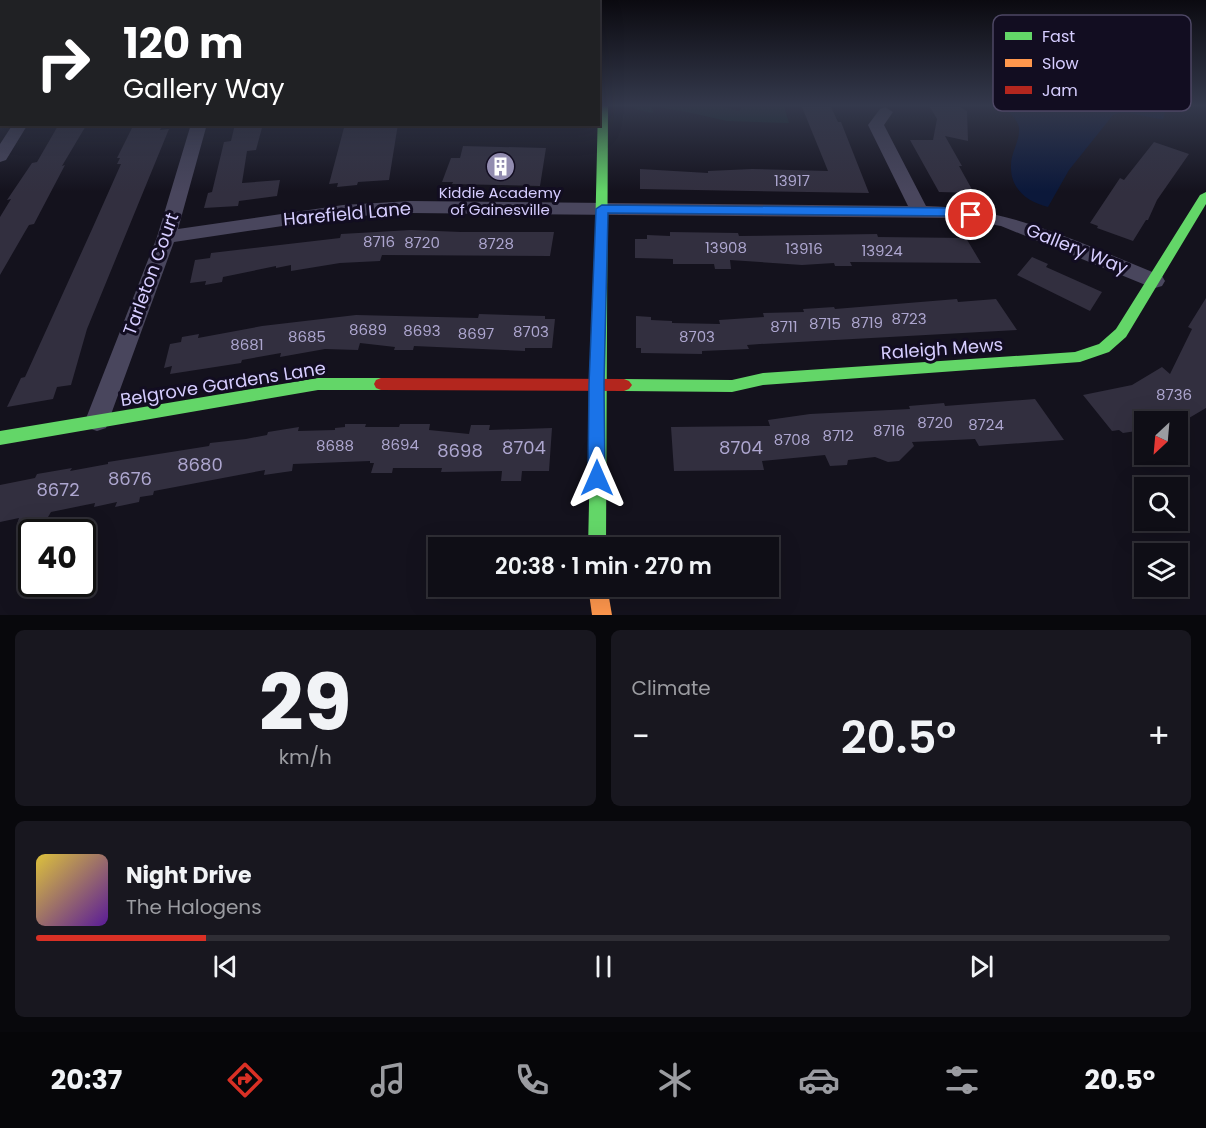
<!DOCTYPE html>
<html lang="en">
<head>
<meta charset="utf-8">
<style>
  body { margin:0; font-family:Poppins,sans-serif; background:#18171f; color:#f1f3f6; height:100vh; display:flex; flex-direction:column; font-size:22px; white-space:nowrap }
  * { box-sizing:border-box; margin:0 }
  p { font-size:20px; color:#9b9ca1 }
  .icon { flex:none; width:33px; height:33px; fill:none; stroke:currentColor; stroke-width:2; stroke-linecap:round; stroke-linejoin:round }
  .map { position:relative; height:615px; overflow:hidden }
  .drawer { display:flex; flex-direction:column; gap:15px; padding:15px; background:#08080c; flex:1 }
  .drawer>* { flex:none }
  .top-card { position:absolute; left:0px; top:0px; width:600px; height:126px; box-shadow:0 6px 24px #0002,0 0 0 2px #2f2e35; background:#202124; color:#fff; overflow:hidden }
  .needle { width:39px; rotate:206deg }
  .fabs { position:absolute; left:1134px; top:411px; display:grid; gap:12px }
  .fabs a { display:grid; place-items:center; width:54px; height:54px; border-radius:0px; background:#0f0e16; box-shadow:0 6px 24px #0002,0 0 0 2px #2f2e35; font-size:30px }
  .speed { position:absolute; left:18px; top:519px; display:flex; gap:12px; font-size:30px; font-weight:700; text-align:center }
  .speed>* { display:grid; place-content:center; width:78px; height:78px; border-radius:50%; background:#0f0e16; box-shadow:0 6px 24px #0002,0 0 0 2px #2f2e35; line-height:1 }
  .speed .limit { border:3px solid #111; border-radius:9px; background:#fff; color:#111 }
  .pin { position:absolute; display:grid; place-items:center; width:51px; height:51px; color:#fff; margin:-26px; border:3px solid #fff; border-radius:50%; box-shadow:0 2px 6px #0007 }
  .me { position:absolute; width:66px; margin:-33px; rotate:0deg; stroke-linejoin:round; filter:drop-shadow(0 0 4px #0008) }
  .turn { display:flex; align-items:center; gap:21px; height:126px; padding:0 24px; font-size:27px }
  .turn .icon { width:78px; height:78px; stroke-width:2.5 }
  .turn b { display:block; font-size:42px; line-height:51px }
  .big { font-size:45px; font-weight:600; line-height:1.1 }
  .drawer .tile { flex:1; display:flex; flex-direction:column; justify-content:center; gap:9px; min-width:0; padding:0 21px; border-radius:9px; background:#18171f }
  .drawer .dial { align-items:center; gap:0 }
  .dial b { font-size:78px; line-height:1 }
  .song { display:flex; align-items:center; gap:18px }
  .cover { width:72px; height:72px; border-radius:9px; background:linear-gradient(135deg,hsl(50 70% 55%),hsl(270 70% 35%)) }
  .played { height:6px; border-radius:3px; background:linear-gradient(90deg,#d93025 15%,#2f2e35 15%) }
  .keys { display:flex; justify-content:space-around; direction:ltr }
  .heat { display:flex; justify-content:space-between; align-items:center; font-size:33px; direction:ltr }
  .drawer .tiles { flex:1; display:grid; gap:15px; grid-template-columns:1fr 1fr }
  .tile:last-child { grid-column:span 2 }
  .trip { position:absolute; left:428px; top:537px; width:351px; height:60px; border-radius:0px; background:#0f0e16; box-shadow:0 6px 24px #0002,0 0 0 2px #2f2e35; font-weight:600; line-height:60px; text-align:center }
  .dock { display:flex; height:96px; justify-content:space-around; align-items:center; background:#060609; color:#9b9ca1 }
  .dock .icon { width:42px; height:42px }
  .dock .on { color:#d93025 }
  .dock b { font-size:27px; color:#f1f3f6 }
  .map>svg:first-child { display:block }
</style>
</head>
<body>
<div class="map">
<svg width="1206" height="615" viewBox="0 0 1206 615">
  <rect width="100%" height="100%" fill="#14121d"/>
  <path fill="#112728" d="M631 106H722L738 111 744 106H784L789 123 727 121 687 112 652 106 653 113 638 110Z"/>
  <path fill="#0b183a" d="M1002 106H1167L1163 119C1148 119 1127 108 1113 115L1069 170 1048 207C1027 202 1010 189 1011 165 1011 152 1020 141 1019 128 1018 119 1008 112 1002 106Z"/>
  <path fill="#322f3f" d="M802 107H831L838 122H841L869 193 640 189V169L708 173V171L752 169 828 171Z
    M930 107H960L967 111 968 141 945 136 962 166H959L974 193 939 192 910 140H933L937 119Z
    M59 124H87L62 166 65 165 34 224 29 225 26 230 0 275V217L11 199 7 200 32 163 37 162Z
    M134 124H163L160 130 169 129 87 329 71 385 57 387 53 399 7 407 21 378 25 377 93 227 121 164H117L120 158H117Z
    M235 124H263L256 150 247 151 242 183 280 180 277 196 239 201 238 206 204 208 208 193 212 192 224 142 231 141Z
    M345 124H398L389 180 358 182 357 185 337 187 338 183 329 184Z
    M1154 142 1189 154 1157 200 1148 220H1146L1133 241 1097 228 1098 226 1090 223 1120 178 1124 180Z
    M463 146 546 148 540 186 452 184 453 182H442L451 158H460Z
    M411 230 461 232H554L550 256 382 255 380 261 340 263 291 271V265L276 268V266L223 277 222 282 205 285 206 281 190 283 195 260 210 258 211 253 340 238 341 234Z
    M670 232 738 233 739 236 877 234 878 237 966 238 981 263 850 262 852 266H835L834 263 802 265 730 260 731 269H715L714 264H673V259L635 258V239H647V235L670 236Z
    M1032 257 1048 264 1046 267 1102 292 1090 311 1017 275Z
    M1206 298V408L1189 418 1184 415 1174 422H1136L1143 430 1123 433 1119 430 1112 431 1083 395 1132 385 1162 367 1170 374 1192 329 1188 327Z
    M957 299 958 302 996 299 1017 330 760 344 747 345 749 349 702 351V354L641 353V348H636V316L651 317V320L672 321V323L720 324 719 320 764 317 763 313 804 312 803 309 834 307 835 309Z
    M479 314 545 316V319H555L552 348H525V351L414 346 413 350H394L395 347 360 343 358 350 325 349 280 357 281 353 242 360 241 363 170 374 172 366 164 368 170 344 181 342 182 337 199 334 198 338 262 326 356 315 478 318Z
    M1035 399 1064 440 979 446 975 439 912 442 914 446 899 461 888 462 875 457 848 460 847 465 830 466 825 455 762 461 764 470 674 471 671 427 770 426 768 420 810 414 910 409 909 406 944 403 945 406Z
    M345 424H366L365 427H399L400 424H430L429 430 469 434 471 425H490L489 430 552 428 549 471H522L521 481H501L502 471 441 472 442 468H393L392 473H371L374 463H370V461L293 464 292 471 264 475 265 470 154 491 153 495 140 497 139 502 115 507 117 502 94 507 95 503 51 512 48 517 17 524 19 518 0 522V485L35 478 37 474 72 468 70 471 108 464V462L209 446 210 443 246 439 267 435 268 432 299 427 298 431 335 430V428L345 427Z"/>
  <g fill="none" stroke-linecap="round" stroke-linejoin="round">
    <path fill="#49465d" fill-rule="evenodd" d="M885 107 893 112 884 125 926 206C1010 207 1085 245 1162 276L1165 281 1162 286 1155 288 1148 286 1001 226 954 218 410 213 343 217 174 242 106 428 97 431 88 428 85 421 157 237 191 124H207L178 229 343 205 410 201 908 206 868 125 880 109Z
      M13 124H28L6 160 0 162V144Z"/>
    <path fill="#63d668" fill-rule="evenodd" d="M598 106H608L606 548H588Z
      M1206 192V204L1126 337 1109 352 1080 362 763 385 732 392 624 391 619 389 616 385 619 381 624 379 732 380 763 373 1075 352 1099 344 1116 329 1200 195Z
      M318 378H381L386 380 388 384 386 388 381 390H318L0 445V431Z"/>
    <path fill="#ff974d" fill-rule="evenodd" d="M588 586H607L612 615H592Z"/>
    <path fill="#b3261e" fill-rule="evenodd" d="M381 378 624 379 629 381 632 385 629 389 624 391 381 390 376 388 374 384 376 380Z"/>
  </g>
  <linearGradient id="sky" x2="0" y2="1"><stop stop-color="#0b0a10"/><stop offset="0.55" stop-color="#34394c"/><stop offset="1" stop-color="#34394c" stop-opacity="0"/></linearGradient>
  <rect width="1206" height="192" fill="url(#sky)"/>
  <path fill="#1a73e8" stroke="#114b97" stroke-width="1.5" d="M602 205 954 208 975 213 977 215 971 219 954 216 608 213 604 384 605 478 603 483 597 486 591 483 588 478 589 384 596 209Z"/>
  <defs>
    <symbol id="building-disc" viewBox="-11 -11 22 22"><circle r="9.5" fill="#928cb0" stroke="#120d21"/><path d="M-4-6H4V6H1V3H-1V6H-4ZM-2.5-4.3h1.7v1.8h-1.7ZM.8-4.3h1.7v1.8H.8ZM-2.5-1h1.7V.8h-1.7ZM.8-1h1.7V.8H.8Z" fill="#fff"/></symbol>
  </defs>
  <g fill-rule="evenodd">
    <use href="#building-disc" x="484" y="150" width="33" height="33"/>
  </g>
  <g text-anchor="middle" stroke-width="6" stroke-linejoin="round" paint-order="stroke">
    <g font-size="15" fill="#ada6cf">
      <text x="792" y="186">13917</text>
      <text x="379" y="247">8716</text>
      <text x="422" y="248">8720</text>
      <text x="496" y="249">8728</text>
      <text x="726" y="253">13908</text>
      <text x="804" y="254">13916</text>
      <text x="882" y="256">13924</text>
      <text x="909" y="324">8723</text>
      <text x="867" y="328">8719</text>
      <text x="825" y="329">8715</text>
      <text x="784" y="332">8711</text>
      <text x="368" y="335">8689</text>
      <text x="422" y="336">8693</text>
      <text x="531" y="337">8703</text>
      <text x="476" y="339">8697</text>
      <text x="307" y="342">8685</text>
      <text x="697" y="342">8703</text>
      <text x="247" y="350">8681</text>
      <text x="1174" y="400">8736</text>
      <text x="935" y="428">8720</text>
      <text x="986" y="430">8724</text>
      <text x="889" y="436">8716</text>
      <text x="838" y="441">8712</text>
      <text x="792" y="445">8708</text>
      <text x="400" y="450">8694</text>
      <text x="335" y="451">8688</text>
    </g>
    <g font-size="15" fill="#d6cdff" stroke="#120d21">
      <text x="500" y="198">Kiddie Academy<tspan x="500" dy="17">of Gainesville</tspan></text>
    </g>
    <g font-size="18" fill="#d6cdff" stroke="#120d21">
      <text transform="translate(347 214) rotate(-5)" y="6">Harefield Lane</text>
      <text transform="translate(1077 249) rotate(22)" y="6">Gallery Way</text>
      <text transform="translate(151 274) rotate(-70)" y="6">Tarleton Court</text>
      <text transform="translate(942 349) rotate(-4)" y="6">Raleigh Mews</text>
      <text transform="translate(223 384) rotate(-9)" y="6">Belgrove Gardens Lane</text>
    </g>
    <g font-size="18" fill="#ada6cf">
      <text x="524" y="454">8704</text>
      <text x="741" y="454">8704</text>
      <text x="460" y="457">8698</text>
      <text x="200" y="471">8680</text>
      <text x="130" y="485">8676</text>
      <text x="58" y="496">8672</text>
    </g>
  </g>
  <rect x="993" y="15" width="198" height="96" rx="9" fill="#120d21" stroke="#4d4764" stroke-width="1.5"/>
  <rect x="1005" y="32" width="27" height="8" fill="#63d668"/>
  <rect x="1005" y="59" width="27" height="8" fill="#ff974d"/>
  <rect x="1005" y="86" width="27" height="8" fill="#b3261e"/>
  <g font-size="16" fill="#d6cdff">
    <text x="1042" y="42">Fast</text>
    <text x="1042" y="69">Slow</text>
    <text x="1042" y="96">Jam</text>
  </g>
</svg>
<div class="fabs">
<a><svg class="needle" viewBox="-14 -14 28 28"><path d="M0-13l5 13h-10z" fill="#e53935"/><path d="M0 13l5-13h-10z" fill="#9b9ca1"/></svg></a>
<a><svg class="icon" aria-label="search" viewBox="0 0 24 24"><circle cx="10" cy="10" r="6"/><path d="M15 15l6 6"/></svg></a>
<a><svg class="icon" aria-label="layers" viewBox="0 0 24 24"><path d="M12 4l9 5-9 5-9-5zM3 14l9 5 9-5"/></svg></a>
</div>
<div class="speed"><div class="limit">40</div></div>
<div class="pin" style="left:971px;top:215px;background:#d93025"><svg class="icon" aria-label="arrive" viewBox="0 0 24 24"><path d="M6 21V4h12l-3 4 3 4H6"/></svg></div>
<svg class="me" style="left:597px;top:478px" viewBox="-20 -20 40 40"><path d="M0-17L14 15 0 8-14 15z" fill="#1a73e8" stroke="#fff" stroke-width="4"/></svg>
<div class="trip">20:38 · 1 min · 270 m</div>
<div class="top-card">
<div class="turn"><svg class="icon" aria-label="right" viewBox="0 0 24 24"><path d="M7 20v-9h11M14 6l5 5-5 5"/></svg><div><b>120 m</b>Gallery Way</div></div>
</div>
</div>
<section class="drawer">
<div class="tiles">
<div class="tile dial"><b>29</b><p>km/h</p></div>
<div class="tile"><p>Climate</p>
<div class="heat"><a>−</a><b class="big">20.5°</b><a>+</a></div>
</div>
<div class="tile">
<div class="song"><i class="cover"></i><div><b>Night Drive</b><p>The Halogens</p></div></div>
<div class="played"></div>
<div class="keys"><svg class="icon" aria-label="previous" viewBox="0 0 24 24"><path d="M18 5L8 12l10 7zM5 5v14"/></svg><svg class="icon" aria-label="pause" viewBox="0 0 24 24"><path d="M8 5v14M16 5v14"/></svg><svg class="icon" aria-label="next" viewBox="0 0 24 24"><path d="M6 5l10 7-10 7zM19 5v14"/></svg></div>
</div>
</div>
</section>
<nav class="dock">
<b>20:37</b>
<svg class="icon on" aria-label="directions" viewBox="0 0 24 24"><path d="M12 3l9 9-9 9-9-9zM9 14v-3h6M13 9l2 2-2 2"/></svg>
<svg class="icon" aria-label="music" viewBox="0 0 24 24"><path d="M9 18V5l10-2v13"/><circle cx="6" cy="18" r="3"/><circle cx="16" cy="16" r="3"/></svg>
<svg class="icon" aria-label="phone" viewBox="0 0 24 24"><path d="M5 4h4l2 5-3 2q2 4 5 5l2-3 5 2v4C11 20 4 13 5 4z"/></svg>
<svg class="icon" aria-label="climate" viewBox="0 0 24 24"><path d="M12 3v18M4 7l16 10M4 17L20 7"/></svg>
<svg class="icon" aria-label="car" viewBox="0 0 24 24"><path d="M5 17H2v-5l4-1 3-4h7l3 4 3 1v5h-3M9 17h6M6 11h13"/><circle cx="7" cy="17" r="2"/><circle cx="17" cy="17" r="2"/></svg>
<svg class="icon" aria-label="filters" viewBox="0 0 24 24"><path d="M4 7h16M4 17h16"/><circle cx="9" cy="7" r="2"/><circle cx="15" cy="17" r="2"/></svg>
<b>20.5°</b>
</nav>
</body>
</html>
